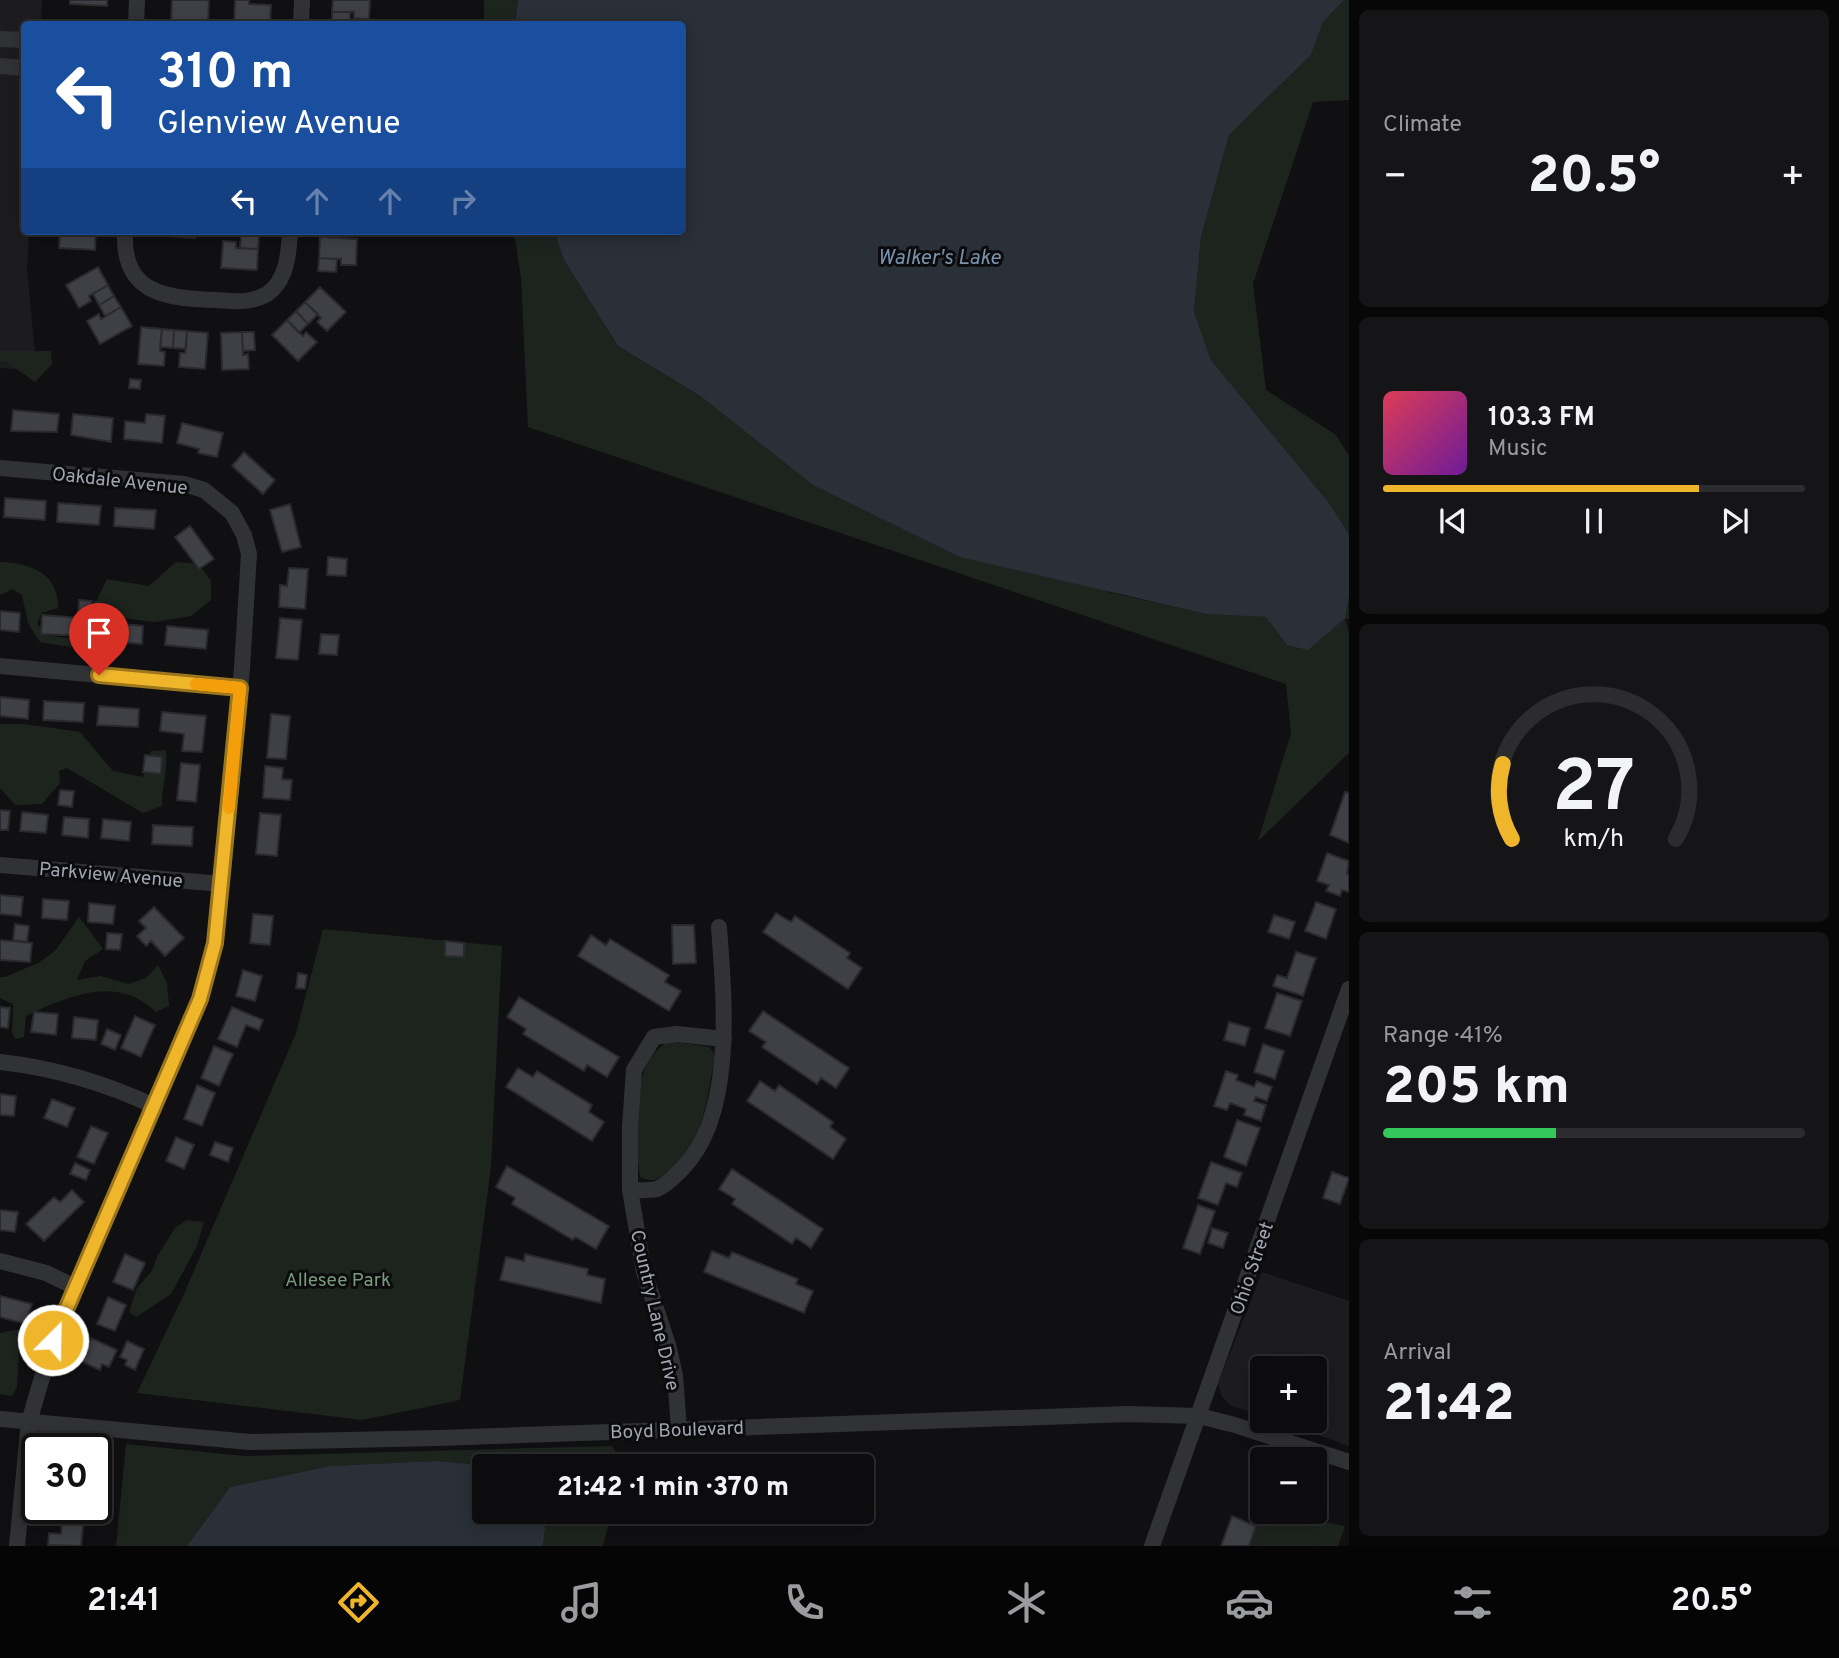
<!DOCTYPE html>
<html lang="en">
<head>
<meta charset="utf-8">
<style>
  body { margin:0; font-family:Overpass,sans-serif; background:#151517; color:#f1f3f6; height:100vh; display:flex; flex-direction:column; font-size:26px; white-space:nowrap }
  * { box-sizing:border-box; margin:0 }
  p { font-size:23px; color:#9a9b9e }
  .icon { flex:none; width:38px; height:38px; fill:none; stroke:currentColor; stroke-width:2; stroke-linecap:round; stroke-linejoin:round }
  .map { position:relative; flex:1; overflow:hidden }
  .side { display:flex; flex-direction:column; gap:10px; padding:10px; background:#070708; width:490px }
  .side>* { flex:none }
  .hud { position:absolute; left:21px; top:21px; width:665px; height:214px; border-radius:7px; box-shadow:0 4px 18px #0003,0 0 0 2px #2c2c2e; background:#1a4fa0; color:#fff; overflow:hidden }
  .controls { position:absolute; left:1250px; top:1356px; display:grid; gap:14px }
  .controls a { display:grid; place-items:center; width:77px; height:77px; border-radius:7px; background:#0c0c0e; box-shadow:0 4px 18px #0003,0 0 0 2px #2c2c2e; font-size:35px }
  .speed { position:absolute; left:21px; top:1433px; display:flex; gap:14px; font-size:35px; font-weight:700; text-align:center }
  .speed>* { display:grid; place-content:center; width:91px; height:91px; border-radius:50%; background:#0c0c0e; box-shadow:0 4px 18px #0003,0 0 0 2px #2c2c2e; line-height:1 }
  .speed .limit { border:4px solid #111; border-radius:10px; background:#fff; color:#111 }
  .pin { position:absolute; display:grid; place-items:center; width:60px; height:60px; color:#fff; margin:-72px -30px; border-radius:50% 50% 50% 0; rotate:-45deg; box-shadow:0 0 7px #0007 }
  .pin .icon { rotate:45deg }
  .me { position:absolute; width:77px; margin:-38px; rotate:23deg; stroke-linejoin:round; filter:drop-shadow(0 0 5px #0008) }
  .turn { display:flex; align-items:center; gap:24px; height:147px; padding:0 21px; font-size:32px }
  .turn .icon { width:91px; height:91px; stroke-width:2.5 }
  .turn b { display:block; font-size:49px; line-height:60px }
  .lanes { display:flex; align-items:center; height:66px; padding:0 21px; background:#0003; justify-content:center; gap:35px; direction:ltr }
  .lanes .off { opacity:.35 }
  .big { font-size:52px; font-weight:800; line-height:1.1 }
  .side .card { flex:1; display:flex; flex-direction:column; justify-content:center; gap:10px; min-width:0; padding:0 24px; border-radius:10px; background:#151517 }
  .side .dial { align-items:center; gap:0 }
  .dial svg { height:182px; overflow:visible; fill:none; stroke:#2c2c2e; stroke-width:7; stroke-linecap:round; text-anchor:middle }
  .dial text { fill:#f1f3f6; stroke:none }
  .song { display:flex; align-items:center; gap:21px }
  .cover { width:84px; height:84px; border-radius:10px; background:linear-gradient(135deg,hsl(350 70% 55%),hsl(280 70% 35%)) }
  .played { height:7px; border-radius:4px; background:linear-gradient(90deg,#efb62b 75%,#2c2c2e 75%) }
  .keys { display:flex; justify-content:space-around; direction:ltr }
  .heat { display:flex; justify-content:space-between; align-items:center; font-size:38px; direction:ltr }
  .charge { height:10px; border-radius:5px; background:linear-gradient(90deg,#34c759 41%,#2c2c2e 0) }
  .trip { position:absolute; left:472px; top:1454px; width:402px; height:70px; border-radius:7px; background:#0c0c0e; box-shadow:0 4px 18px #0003,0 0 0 2px #2c2c2e; font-weight:800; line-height:70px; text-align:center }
  .menu { display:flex; height:112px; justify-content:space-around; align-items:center; background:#050506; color:#9a9b9e }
  .menu .icon { width:49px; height:49px }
  .menu .current { color:#efb62b }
  .menu b { font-size:32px; color:#f1f3f6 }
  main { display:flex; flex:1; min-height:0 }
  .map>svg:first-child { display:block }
</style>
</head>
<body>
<main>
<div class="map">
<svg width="1349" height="1546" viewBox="0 0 1349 1546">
  <rect width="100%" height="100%" fill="#101012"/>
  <path fill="#1c1c1f" d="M0 0H42L41 24H24V231H29L27 270 37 371 0 368Z
    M1262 1272 1349 1301V1446L1277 1421H1314V1368H1262V1416L1232 1406 1222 1397 1218 1384Z"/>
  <path fill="#1d241e" d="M484 0H518L515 24H484Z
    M1344 0H1349V100L1313 102 1253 284 1266 390 1336 435 1349 456V534L1329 503 1211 360 1194 313 1201 237 1229 135 1311 55 1323 22Z
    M514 231H554L564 260 618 346 702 397 1108 592 1206 614 1267 617 1287 645 1344 618 1349 597V619H1345L1349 632V753L1258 841 1291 733 1286 684 528 427 521 278Z
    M0 351H51L52 364 35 382 5 361H0Z
    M0 562C30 563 59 573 58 608L41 613 37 624 49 636 78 639V643L70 647 40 642 28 623 22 595 13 589 0 595Z
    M176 562 199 564 211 581V600L191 616 154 622 122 618 95 604 107 579 149 586Z
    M0 724H24L80 732 113 771 143 777 151 751 166 750C168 769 162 787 162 806L143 813 67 768 59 771 60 783 42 804 15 805 0 788Z
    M79 917 103 949 85 961 77 980 100 976 129 984 146 978 158 965 167 983 169 1006 156 1012C117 974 68 996 26 1016L24 1037 15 1039 12 1032 13 1004 0 998V977H5L38 963 55 951Z
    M323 929 502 946 491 1167 460 1400 362 1420 137 1393 184 1294 296 1033Z
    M669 1041 710 1047 715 1056C707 1098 704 1142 669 1171 658 1180 653 1183 640 1177 635 1136 628 1064 669 1041Z
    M187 1220 204 1222 197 1246 171 1294 136 1317 129 1312 137 1288 152 1271 158 1255 175 1228Z
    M35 1326 42 1330 35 1345 19 1351 17 1387 12 1396 0 1394V1333Z
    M126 1444 244 1456 612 1446 625 1465 496 1466 435 1461 330 1466 230 1487 187 1546H116Z
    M1262 1511 1345 1526 1338 1546H1231Z
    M547 1512H612L603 1546H543Z"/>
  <path fill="#293037" d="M518 0H1344L1323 22 1311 55 1229 135 1201 237 1194 312 1211 360 1329 503 1349 534V597L1345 618 1308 650 1287 645 1266 617 1206 614 960 557 813 485 702 397 618 346 564 260 554 231H682V24H515Z
    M435 1461 496 1466H485V1512H547L543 1546H187L230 1487 330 1466Z"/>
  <path fill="#3f4045" stroke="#2a2a2e" stroke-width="2" d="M70 0H107V6L70 4Z
    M172 0H209L208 22 171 20Z
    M235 0H249V4L271 5 270 24H234Z
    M333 0H370L369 19 354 18V12H332Z
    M332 12H350V24H332Z
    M60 231H96L95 250 59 248Z
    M158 231H195V238L158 235Z
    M241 235 259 236 258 249 240 248Z
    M320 237 357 239 356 265H341V259L319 258Z
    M223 241 236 242V248L258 249 257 270 221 268Z
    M319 258 337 259 336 272 318 271Z
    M98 267 108 285 89 296 91 301 79 308 66 285Z
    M108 285 114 296 99 305 93 294Z
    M320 287 346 312 327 331 317 322 321 318 305 302Z
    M114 296 121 307 105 316 99 305Z
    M305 302 318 314 308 324 296 311Z
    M121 307 132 326 100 344 87 321 99 314 101 319Z
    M296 311 308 324 299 333 287 320Z
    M287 320 303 336 306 332 317 342 298 361 272 335Z
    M141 327 162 329 160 351 165 352 164 366 138 364Z
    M162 329 174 330 173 348 160 347Z
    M174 330 187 331 186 349 173 348Z
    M187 331 208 333 205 369 179 367 180 353H185Z
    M242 332 243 355 248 354 249 369 222 370 221 333Z
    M242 332H254L255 350 243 351Z
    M130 379 141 380 140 389 129 388Z
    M13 410 59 414 57 432 11 431Z
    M73 414 113 418 111 442 71 435Z
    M146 414 165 416 162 443 124 439 125 421 145 423Z
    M182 423 223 433 217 457 198 453 199 449 177 443Z
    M244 452 275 480 263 494 232 466Z
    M5 498 46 501 45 520 4 517Z
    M58 503 101 506 99 525 57 522Z
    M290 504 301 547 282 552 270 510Z
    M115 508 156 510 154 529 114 526Z
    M190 526 214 559 199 569 175 537Z
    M328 557 347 559 346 576 327 575Z
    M289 568 308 569 305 609 279 607 280 585 287 586Z
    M79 600 92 601 91 616 78 615Z
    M95 602 108 604 107 618 94 617Z
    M0 611 20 613 19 632 0 630Z
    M42 615 82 618 81 636 41 634Z
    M280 618 302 620 298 660 276 658Z
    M103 622 143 626 142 644 101 641Z
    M167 626 208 630 206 649 165 645Z
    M321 634 339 635 337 655 319 654Z
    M0 697 29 700 28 719 0 716Z
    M44 701 84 703 83 722 43 720Z
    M99 706 139 709 138 727 97 725Z
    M162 712 206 716 202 752 182 751 184 734 160 731Z
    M271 714 290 716 286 759 267 758Z
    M145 755 162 757 161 774 143 772Z
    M181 763 200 765 196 802 177 800Z
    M265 766 283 768 282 779 292 780 290 800 263 798Z
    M60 790 74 791 72 807 58 805Z
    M1345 792 1349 793V843L1330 835Z
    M0 810 10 811 8 830H0Z
    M22 812 48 815 46 833 20 831Z
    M260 813 281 815 277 856 256 854Z
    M64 817 89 819 88 838 62 835Z
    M103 819 131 822 129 841 101 838Z
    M153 825 193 827 192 846 152 844Z
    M1327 853 1349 861 1347 874 1349 875V892L1342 890 1340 896 1326 891 1329 885 1317 881Z
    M0 895 23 897 21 916 0 914Z
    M43 899 69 901 67 920 42 918Z
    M1316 902 1336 909 1326 939 1305 931Z
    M89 903 115 906 113 924 88 922Z
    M154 907 184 938 165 956 151 941 146 946 137 936 146 928 139 921Z
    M776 913 791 922 795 916 850 953 847 958 862 968 848 989 763 932Z
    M253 914 273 916 270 945 250 943Z
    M1274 915 1295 922 1289 939 1268 932Z
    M15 924 29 926 27 942 13 940Z
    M672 925H694L696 963 673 964Z
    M107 933 122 934 120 950 106 949Z
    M591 935 606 945 610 939 669 975 665 982 681 991 669 1011 578 956Z
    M0 940 32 943 30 962 0 960Z
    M445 941 464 943V957L445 956Z
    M1296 952 1316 958 1303 996 1273 986 1277 975 1287 978Z
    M243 970 262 976 255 1001 236 996Z
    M298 973 307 975 305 989 296 988Z
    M1277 993 1302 1001 1290 1036 1265 1028Z
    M519 997 619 1057 607 1077 587 1065 584 1071 523 1034 526 1029 507 1017Z
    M0 1007 10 1008 8 1028 0 1027Z
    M232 1007 263 1020 259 1030 246 1025 237 1047 218 1039Z
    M763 1011 849 1068 836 1088 821 1078 817 1084 762 1047 766 1042 749 1031Z
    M34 1012 58 1014 56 1035 31 1032Z
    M135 1016 155 1025 141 1057 121 1048Z
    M74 1017 98 1020 96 1040 72 1038Z
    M1229 1022 1250 1028 1245 1046 1224 1040Z
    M107 1029 121 1035 115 1050 101 1044Z
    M1263 1044 1284 1051 1275 1079 1254 1072Z
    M214 1046 233 1054 219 1086 201 1078Z
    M518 1068 533 1077 537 1071 592 1105 589 1112 604 1122 592 1141 506 1087Z
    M1226 1071 1238 1075 1236 1080 1254 1087 1257 1081 1272 1087 1267 1101 1256 1097 1254 1101 1266 1105 1261 1121 1244 1115 1246 1109 1230 1103 1227 1110 1214 1106Z
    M760 1081 775 1091 779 1085 833 1122 830 1127 846 1139 833 1159 747 1101Z
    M197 1085 215 1093 202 1126 184 1119Z
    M0 1094 16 1096 14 1116 0 1115Z
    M52 1099 75 1108 67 1127 44 1118Z
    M1237 1120 1260 1128 1246 1166 1224 1157Z
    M91 1126 108 1133 94 1164 77 1157Z
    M176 1137 194 1145 184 1169 166 1161Z
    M215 1142 233 1148 228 1162 210 1155Z
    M1211 1162 1242 1173 1237 1187 1226 1183 1218 1205 1198 1198Z
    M75 1163 90 1170 86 1180 70 1174Z
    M507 1166 609 1226 596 1249 575 1237 573 1240 512 1204 515 1198 496 1187Z
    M732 1169 823 1229 811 1248 796 1238 792 1244 732 1204 735 1199 719 1189Z
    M1332 1172 1349 1178 1340 1204 1323 1198Z
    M72 1190 84 1202 44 1241 26 1224 54 1197 60 1202Z
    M1198 1205 1215 1211 1200 1254 1183 1248Z
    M0 1210 18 1212 15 1232 0 1230Z
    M1212 1228 1228 1233 1223 1248 1208 1243Z
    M712 1251 729 1258 732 1252 798 1279 796 1284 813 1291 804 1313 704 1272Z
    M125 1254 145 1263 133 1290 113 1282Z
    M525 1254 588 1269 587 1275 605 1279 601 1303 500 1280 506 1257 524 1261Z
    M0 1296 32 1304 26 1324 0 1317Z
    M108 1297 126 1305 115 1331 97 1324Z
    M91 1338 117 1350 109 1367 102 1364 100 1370 81 1361Z
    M127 1341 144 1349 135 1370 125 1365 127 1360 120 1357Z
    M63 1508 85 1509 81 1546 48 1545 49 1533 61 1534Z
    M1232 1516 1256 1526 1249 1546H1221Z"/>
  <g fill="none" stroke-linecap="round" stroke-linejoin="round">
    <path stroke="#313236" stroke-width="16" d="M136 24 137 0
      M301 24 302 0
      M0 39 24 40
      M0 66 24 68
      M125 231C122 294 165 298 215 300 233 301 250 304 267 294 287 281 289 252 290 231
      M0 468 184 484 204 490 232 513 244 535 249 554 242 668 222 884 215 943 200 998 53 1340 29 1422 17 1546
      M0 666 240 688
      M0 865 222 884
      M0 1062C54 1068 105 1083 154 1106
      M630 1190C638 1190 649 1191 657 1189 667 1185 675 1176 682 1169 736 1115 724 997 719 927
      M0 1261 46 1273 75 1287
      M0 1419 250 1442 438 1438 1129 1414 1199 1416 1235 1425 1349 1462
      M679 1429 675 1375 668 1345 644 1272 630 1190V1126L634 1070 654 1037 677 1034 724 1039
      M1152 1546 1349 989"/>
  </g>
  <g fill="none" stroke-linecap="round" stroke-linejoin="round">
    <defs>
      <path id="route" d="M53 1340 200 999 215 943 240 688 99 675"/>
    </defs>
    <use href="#route" stroke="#9b761c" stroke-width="18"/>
    <use href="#route" stroke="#efb62b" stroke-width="12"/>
    <path stroke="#f59e0b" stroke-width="12" d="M196 684 240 688 229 808"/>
  </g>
  <g text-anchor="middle" stroke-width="6" stroke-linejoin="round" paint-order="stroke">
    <g font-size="19" fill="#a1a6b2" stroke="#0b0b0d">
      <text transform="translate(120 480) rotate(6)" y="7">Oakdale Avenue</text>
      <text transform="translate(111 874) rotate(5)" y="7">Parkview Avenue</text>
      <text transform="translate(1251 1268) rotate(-71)" y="7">Ohio Street</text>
      <text transform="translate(656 1310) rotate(77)" y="7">Country Lane Drive</text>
      <text transform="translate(677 1429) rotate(-2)" y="7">Boyd Boulevard</text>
    </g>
    <g font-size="19" fill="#789d7c" stroke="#0b0b0d">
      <text x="338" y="1286">Allesee Park</text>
    </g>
    <g font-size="21" font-style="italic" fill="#7892ae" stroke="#0b0b0d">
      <text x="939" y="264">Walker's Lake</text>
    </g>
  </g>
</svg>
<div class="controls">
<a>+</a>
<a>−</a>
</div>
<div class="speed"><div class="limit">30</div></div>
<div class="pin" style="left:99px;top:675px;background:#d93025"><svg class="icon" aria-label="arrive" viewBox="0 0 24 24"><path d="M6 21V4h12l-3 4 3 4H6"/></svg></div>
<svg class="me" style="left:53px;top:1340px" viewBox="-20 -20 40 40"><circle r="17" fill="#efb62b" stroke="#fff" stroke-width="3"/><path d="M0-11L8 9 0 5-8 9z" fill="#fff"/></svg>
<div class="trip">21:42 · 1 min · 370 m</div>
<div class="hud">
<div class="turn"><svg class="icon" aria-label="left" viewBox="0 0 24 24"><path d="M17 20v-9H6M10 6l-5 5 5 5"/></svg><div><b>310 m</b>Glenview Avenue</div></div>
<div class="lanes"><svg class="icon" aria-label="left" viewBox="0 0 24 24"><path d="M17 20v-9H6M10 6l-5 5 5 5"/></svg><svg class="icon off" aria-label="ahead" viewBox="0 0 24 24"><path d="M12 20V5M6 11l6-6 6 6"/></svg><svg class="icon off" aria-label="ahead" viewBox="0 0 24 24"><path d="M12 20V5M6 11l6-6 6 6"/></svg><svg class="icon off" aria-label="right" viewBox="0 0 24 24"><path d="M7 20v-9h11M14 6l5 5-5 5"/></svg></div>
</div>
</div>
<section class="side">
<div class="card"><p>Climate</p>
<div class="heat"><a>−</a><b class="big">20.5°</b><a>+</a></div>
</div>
<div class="card">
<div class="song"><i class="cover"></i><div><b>103.3 FM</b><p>Music</p></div></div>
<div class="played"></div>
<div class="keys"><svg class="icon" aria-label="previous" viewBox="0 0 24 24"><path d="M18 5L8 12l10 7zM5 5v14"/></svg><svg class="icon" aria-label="pause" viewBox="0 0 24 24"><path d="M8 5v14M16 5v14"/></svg><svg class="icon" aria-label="next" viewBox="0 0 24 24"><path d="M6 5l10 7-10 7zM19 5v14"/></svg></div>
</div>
<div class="card dial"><svg viewBox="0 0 100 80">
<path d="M14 69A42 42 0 1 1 86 69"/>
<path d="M14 69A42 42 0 0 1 10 36" stroke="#efb62b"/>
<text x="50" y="56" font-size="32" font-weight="700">27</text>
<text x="50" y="72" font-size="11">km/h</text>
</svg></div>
<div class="card"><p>Range · 41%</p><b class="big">205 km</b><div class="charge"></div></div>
<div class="card"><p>Arrival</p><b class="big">21:42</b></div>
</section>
</main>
<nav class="menu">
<b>21:41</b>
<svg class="icon current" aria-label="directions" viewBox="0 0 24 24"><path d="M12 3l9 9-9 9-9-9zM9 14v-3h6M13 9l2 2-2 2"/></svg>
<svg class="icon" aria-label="music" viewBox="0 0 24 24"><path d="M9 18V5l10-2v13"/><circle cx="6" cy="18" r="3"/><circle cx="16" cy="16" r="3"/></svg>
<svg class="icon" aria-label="phone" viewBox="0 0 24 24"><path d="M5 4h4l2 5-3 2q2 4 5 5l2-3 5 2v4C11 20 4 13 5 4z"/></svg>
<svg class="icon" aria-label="climate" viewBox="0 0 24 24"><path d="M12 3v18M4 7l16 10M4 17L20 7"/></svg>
<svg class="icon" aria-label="car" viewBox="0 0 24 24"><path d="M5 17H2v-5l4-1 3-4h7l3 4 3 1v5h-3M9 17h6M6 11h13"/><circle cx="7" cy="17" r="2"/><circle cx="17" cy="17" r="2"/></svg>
<svg class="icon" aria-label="filters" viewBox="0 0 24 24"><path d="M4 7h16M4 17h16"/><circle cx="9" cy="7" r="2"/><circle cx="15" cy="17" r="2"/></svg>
<b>20.5°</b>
</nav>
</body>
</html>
